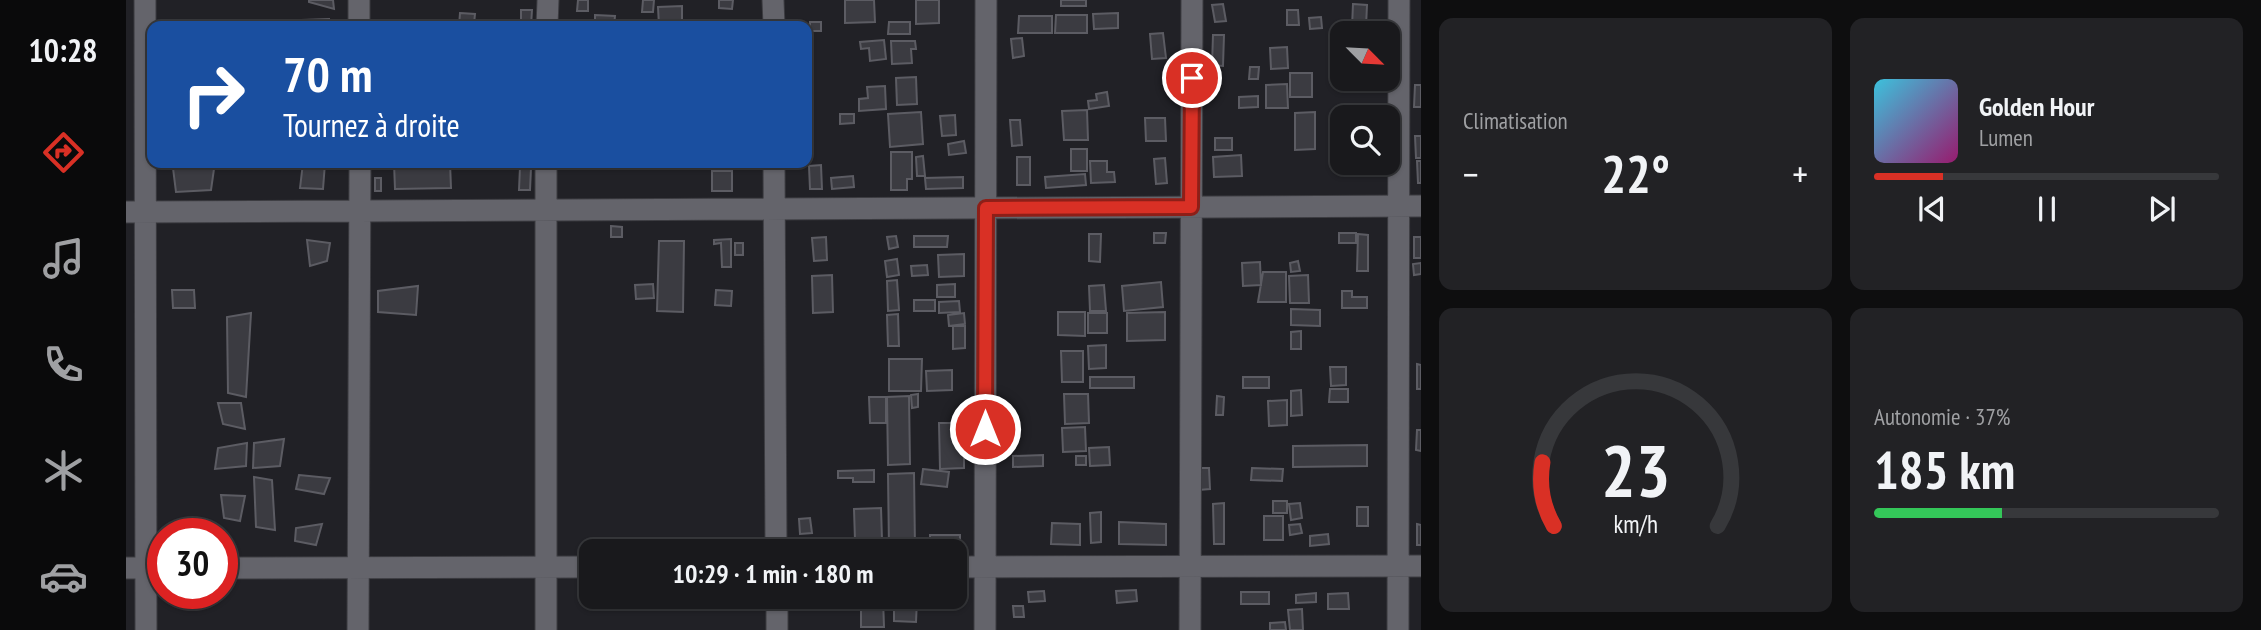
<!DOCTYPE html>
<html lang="fr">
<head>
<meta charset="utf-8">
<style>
  body { margin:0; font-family:"PT Sans Narrow",sans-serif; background:#222225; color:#f1f3f6; height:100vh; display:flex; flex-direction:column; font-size:26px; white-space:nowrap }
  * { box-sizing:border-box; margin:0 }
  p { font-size:23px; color:#9fa0a3 }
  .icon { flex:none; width:38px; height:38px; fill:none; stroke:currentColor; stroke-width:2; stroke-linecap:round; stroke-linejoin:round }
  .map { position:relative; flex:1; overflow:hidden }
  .sheet { display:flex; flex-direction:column; gap:18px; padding:18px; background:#0e0e0f; width:840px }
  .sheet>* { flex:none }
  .top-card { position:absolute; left:21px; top:21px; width:665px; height:147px; border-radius:14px; box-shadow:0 2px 5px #0004,0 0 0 2px #37383b; background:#1a4fa0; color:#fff; overflow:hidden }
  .needle { width:46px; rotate:114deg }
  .tools { position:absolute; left:1204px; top:21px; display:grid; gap:14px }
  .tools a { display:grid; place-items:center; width:70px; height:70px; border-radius:14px; background:#19191c; box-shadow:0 2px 5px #0004,0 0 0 2px #37383b; font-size:35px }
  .speed { position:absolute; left:21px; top:518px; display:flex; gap:14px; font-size:35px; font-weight:700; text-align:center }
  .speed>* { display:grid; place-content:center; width:91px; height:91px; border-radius:50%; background:#19191c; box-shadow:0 2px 5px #0004,0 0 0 2px #37383b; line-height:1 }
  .speed .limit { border:10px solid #d22; background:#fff; color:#111 }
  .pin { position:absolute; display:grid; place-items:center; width:60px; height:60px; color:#fff; margin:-30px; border:4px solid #fff; border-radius:50%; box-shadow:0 2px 7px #0007 }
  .me { position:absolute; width:77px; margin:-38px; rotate:0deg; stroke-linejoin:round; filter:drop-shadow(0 0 5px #0008) }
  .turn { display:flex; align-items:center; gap:24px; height:147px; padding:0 21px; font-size:32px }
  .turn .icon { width:91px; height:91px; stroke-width:2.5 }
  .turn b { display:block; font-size:49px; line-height:60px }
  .big { font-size:52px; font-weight:700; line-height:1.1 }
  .sheet .widget { flex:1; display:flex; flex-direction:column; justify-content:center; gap:10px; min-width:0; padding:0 24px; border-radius:14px; background:#222225 }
  .sheet .dial { align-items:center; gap:0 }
  .dial svg { height:182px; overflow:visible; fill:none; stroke:#37383b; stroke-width:7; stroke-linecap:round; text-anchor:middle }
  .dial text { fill:#f1f3f6; stroke:none }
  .song { display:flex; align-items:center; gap:21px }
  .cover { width:84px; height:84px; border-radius:10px; background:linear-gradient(135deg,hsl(190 70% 55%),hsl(320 70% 35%)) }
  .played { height:7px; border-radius:4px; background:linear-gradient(90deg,#d93025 20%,#37383b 20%) }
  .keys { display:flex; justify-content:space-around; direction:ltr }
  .heat { display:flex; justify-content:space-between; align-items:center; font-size:38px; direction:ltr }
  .charge { height:10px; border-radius:5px; background:linear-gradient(90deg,#34c759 37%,#37383b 0) }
  .sheet .tiles { flex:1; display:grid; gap:18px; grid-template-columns:repeat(2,1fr) }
  .trip { position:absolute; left:453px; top:539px; width:388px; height:70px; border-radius:14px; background:#19191c; box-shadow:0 2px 5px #0004,0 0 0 2px #37383b; font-weight:700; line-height:70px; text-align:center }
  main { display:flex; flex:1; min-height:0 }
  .tab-bar { display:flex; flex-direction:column; width:126px; justify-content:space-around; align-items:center; background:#0a0a0b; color:#9fa0a3 }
  .tab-bar .icon { width:49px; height:49px }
  .tab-bar .selected { color:#d93025 }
  .tab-bar b { font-size:32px; color:#f1f3f6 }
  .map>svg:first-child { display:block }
</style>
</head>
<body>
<main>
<nav class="tab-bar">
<b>10:28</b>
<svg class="icon selected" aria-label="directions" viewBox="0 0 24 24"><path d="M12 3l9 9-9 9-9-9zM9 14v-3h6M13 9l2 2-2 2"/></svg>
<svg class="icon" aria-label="music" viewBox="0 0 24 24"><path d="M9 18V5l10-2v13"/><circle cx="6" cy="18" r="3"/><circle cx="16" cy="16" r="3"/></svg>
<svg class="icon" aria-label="phone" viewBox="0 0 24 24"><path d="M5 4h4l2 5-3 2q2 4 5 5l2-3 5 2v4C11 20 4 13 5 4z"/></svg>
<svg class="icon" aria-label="climate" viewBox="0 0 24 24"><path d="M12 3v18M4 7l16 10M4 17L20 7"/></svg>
<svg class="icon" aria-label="car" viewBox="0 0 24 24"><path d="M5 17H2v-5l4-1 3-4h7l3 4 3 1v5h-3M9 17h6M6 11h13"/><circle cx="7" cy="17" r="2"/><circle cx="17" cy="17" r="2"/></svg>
</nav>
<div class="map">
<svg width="1295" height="630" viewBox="0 0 1295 630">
  <rect width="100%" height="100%" fill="#212126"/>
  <path fill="#3b3b41" stroke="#5c5c63" stroke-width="2" d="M183 0H207L208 9 183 2Z
    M452 0H462V11H451Z
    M517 0H528L527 12H516Z
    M593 0H607L606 9 593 8Z
    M719 0H748L749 22 719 23Z
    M790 0H813V23L790 24Z
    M935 0H960V6H935Z
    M1097 4 1100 21 1089 22 1086 5Z
    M1227 4 1241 5 1240 27H1226Z
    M556 6V26H533L532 7Z
    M395 10H406L405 26H390V22L395 21Z
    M1161 10H1172L1173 25H1161Z
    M334 13 349 14 348 24 355 26H333Z
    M992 13V28L968 29 967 14Z
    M469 15 489 16 488 26H469Z
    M930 15H961V33H929Z
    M893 16H926V33H892Z
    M1195 17 1196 28 1184 29 1183 18Z
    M203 19V26H176V20Z
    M684 22H695V31H684Z
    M763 22H784V34H762Z
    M1037 33 1040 58 1026 59 1024 34Z
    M1087 35H1098L1097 66 1086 65Z
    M896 38 898 56 887 58 885 39Z
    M758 40 760 59 744 61 743 48 735 49 734 42Z
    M765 41H789L790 49H785L786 63 766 64Z
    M1161 47 1162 68 1145 69 1144 48Z
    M1124 67H1133L1132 79H1123Z
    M1164 73H1186V97H1164Z
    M790 77 791 104 771 105 770 78Z
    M1231 79H1241V90H1231Z
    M1161 84 1162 108H1140V85Z
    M1289 85H1295V107H1288Z
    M759 86 760 109 733 111V99L742 98 741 87Z
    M981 92 983 106 963 109 962 101 971 100 970 94Z
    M1132 96V107L1113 108V97Z
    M961 110 962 140H938L936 111Z
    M795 112 797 144 764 147 762 114Z
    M1189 112V149L1169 150V113Z
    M714 114H728V123L714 124Z
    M829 115 830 135 816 136 814 116Z
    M1019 118H1039L1040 141H1020Z
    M884 120H894L896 145 886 146Z
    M1289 136H1295V158H1290Z
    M1089 138H1106V150H1089Z
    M838 141 840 153 823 155 822 144Z
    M945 149H961V171H945Z
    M765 152H786V179H781V190H765Z
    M1115 155 1116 176 1088 177 1087 157Z
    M797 156 799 176H791L790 157Z
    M891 157H904V185H891Z
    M1039 158 1041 183 1030 184 1028 159Z
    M964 161H981V172H988L989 182 965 183Z
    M1291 161H1295V183H1292Z
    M177 163H199L197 189 174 188Z
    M268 163H324L325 188 269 189Z
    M695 165 696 189H684L683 166Z
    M394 167 405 168 404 190H393Z
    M47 168 88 169 85 190 50 192Z
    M586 171H606V191H586Z
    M959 174 960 185 920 188 919 177Z
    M727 176 728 187 706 189 705 178Z
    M837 177V188L800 189 799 178Z
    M249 178H255V191H249Z
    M485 226 496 227V237H485Z
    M1028 233H1040L1039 243H1028Z
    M1213 233H1230V243H1213Z
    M963 234H975L974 262 963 261Z
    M1232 234 1242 235V271H1231Z
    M770 236 772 247 763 249 761 237Z
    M788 236H822L821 247H788Z
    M700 237 701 260 688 261 686 238Z
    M1288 237H1295V258H1288Z
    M605 239V267H596L595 243 588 244V240Z
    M181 240 204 243 201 261 184 266Z
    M533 241H558L557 312 531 311Z
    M609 243H617V255H609Z
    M838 254V276L813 277 812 255Z
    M771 259 773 275 761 277 759 261Z
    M1172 261 1174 271 1165 272 1164 263Z
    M1134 262 1135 285 1117 286 1116 263Z
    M1295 263V274L1288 275 1287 264Z
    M801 265 802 275 786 276 785 266Z
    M1137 272H1160V302H1132Z
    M706 275 707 312 687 313 686 276Z
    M1182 275 1183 303H1164L1163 276Z
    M771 280 773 310 762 311 761 281Z
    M1035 282 1037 307 998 311 996 286Z
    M527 284 528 298 510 299 509 285Z
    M829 284V297H811V285Z
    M978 285 980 311H964L963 286Z
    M292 286 290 315 252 312V291Z
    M46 290H68L69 308H47Z
    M590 290 606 291 605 306 589 305Z
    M1216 291H1226V297H1241V308H1216Z
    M788 300H809V311H788Z
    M833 301 834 312 813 313V302Z
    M1165 309 1194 310V326L1165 325Z
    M932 312H959V336L932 335Z
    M1039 312V340L1001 341V313Z
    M125 313 120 397 102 393 101 317Z
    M838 313 839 324 823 326 822 315Z
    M962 313H981V333H962Z
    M772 314 773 346H762L761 315Z
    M827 326H839V348L827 349Z
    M1175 331V349H1165V332Z
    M980 345V368L963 369 962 346Z
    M935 351H957V382H936Z
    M763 359H796L795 391H763Z
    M1291 364 1295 365V389H1291Z
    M1204 367H1220V385L1205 386Z
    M826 370V390L801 391 800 371Z
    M964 377H1008V388H964Z
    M1117 377H1143V388H1117Z
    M1204 389H1222V402H1203Z
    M1175 390 1176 415 1165 416V391Z
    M792 394V407L786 408 785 395Z
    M938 394H962L963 423 939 424Z
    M783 396 784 464 762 465 761 397Z
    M1091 396 1098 397 1097 415H1090Z
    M743 397H760V423H744Z
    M1161 400V425L1143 426 1142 401Z
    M92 403H115L119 429 97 424Z
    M813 423H838V468L814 469Z
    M959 427 960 451 937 452 936 428Z
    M1291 430H1295V451L1290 450Z
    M158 439 154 466 127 468 128 443Z
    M121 443 120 466 89 469 92 448Z
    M1241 445V466L1167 467V446Z
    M983 447 984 465 964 466 963 448Z
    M917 455V466L887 467V456Z
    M950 456H960V465H950Z
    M1072 468H1083L1084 489 1073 490Z
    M1126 468 1157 469 1156 481 1125 480Z
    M797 469 823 472 821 487 795 484Z
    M748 470V482H727V478H712V471Z
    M788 473 789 548 763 549 762 474Z
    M173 475 204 478 198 494 170 489Z
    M128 477 146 480 149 530 130 527Z
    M95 495 119 496 114 521 98 518Z
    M1147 501H1161V513H1147Z
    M1098 503V544H1088L1087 504Z
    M1174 503 1176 518 1165 520 1163 504Z
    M1231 507H1242V526H1231Z
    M755 508 756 540H729L728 509Z
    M975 512V542L965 543 964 513Z
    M1138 516H1157V540H1138Z
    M684 518 686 533 674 534 673 519Z
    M993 522 1040 524V545L993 544Z
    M926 523 954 524V545L925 544Z
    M196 524 190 545 169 541 170 528Z
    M1174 524 1176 533 1164 535 1163 525Z
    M1291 524 1295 525V545H1291Z
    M1202 534 1203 544 1184 546V536Z
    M804 535H834V547L804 546Z
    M1010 590 1011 601 991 603 990 591Z
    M918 591 919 601 903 602 902 592Z
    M1115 592H1143V604H1115Z
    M1190 593V602L1170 603V595Z
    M1222 593 1223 609H1202V594Z
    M735 598H757L758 627H735Z
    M768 599 791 600 790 622 768 621Z
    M887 606H897L898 617H888Z
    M1176 609 1177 630H1164L1162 610Z
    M1159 622 1160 630H1144V623Z"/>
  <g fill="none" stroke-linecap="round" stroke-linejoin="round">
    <defs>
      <path id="minor" d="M19 0 20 630
        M233 0V26
        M647 0 648 26
        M421 26 422 0
        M648 163 650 551
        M0 212 1295 206
        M830 567 1295 566
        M0 568H37
        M96 568 466 567
        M651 597V630
        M232 630 234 163
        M420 630V163
        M859 630 860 0
        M1064 630 1066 0
        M1272 630 1273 0"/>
    </defs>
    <use href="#minor" stroke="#3c3c41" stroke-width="23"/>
    <use href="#minor" stroke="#64646b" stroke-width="21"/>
  </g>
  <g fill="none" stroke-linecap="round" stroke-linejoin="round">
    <defs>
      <path id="route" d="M859 429 860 208 1065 207 1066 78"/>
    </defs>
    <use href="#route" stroke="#8d1f18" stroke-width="18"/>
    <use href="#route" stroke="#d93025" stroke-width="12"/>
  </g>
</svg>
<div class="tools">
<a><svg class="needle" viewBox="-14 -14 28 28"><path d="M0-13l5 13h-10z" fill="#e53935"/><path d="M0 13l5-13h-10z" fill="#9fa0a3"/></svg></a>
<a><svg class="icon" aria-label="search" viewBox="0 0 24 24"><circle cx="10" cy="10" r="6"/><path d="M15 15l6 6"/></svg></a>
</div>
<div class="speed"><div class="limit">30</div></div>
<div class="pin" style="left:1066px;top:78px;background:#d93025"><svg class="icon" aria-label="arrive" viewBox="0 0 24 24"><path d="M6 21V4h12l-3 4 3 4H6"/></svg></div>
<svg class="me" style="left:859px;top:429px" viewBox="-20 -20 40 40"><circle r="17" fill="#d93025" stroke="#fff" stroke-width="3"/><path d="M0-11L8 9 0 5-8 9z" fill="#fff"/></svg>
<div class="trip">10:29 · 1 min · 180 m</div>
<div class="top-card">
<div class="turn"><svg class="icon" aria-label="right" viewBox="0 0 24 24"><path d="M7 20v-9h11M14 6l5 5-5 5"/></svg><div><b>70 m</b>Tournez à droite</div></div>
</div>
</div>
<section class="sheet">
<div class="tiles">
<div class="widget"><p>Climatisation</p>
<div class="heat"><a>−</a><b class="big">22°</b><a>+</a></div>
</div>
<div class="widget">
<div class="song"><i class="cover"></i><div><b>Golden Hour</b><p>Lumen</p></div></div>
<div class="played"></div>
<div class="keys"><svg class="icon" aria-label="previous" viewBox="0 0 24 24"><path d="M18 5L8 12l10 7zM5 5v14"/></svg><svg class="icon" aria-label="pause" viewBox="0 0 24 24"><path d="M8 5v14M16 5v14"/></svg><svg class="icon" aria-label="next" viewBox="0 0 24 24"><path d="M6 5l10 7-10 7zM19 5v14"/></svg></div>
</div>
<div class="widget dial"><svg viewBox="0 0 100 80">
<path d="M14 69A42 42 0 1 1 86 69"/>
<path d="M14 69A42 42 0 0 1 9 41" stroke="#d93025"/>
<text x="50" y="56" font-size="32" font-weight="700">23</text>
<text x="50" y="72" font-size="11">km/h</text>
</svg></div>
<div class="widget"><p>Autonomie · 37%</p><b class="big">185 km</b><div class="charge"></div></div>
</div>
</section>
</main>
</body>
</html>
